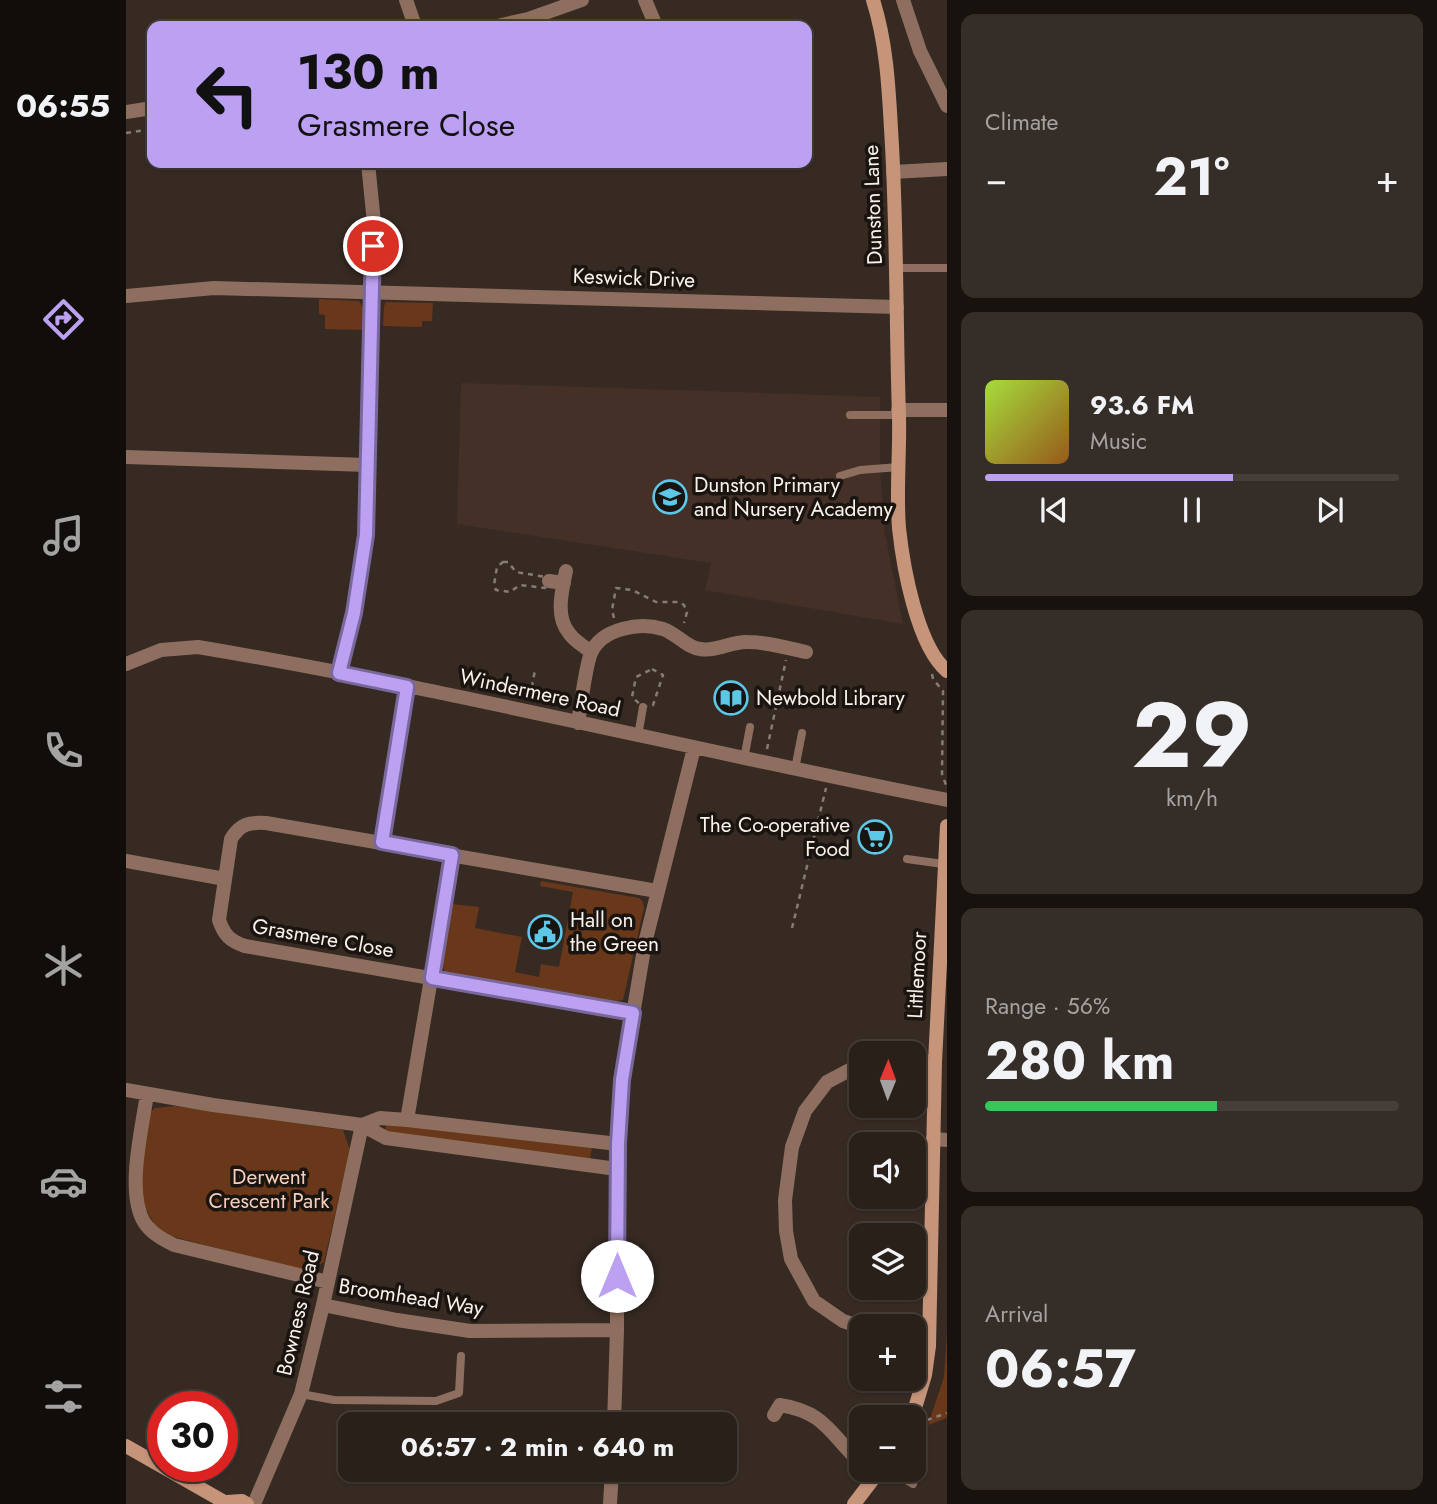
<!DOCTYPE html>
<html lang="en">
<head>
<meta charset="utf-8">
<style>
  body { margin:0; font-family:Jost,sans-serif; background:#352d27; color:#f1f3f6; height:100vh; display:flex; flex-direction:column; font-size:26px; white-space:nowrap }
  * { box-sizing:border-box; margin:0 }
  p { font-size:23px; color:#a5a3a2 }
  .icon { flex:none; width:38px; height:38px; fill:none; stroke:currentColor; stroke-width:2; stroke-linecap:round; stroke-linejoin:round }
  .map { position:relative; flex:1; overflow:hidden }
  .sheet { display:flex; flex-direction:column; gap:14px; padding:14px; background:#17120e; width:490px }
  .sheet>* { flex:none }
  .guide { position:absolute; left:21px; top:21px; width:665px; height:147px; border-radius:14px; box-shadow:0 2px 5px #0004,0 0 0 2px #453e39; background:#bca0f2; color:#111; overflow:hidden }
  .needle { width:46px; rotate:1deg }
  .fabs { position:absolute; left:723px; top:1041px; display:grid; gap:14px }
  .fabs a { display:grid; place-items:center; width:77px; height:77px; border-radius:14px; background:#29201a; box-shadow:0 2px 5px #0004,0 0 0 2px #453e39; font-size:35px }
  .speed { position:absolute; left:21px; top:1391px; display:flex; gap:14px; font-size:35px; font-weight:700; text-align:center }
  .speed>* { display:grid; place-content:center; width:91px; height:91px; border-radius:50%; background:#29201a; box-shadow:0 2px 5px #0004,0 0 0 2px #453e39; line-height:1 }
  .speed .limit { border:10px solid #d22; background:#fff; color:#111 }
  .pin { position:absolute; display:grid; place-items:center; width:60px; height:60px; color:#fff; margin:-30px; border:4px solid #fff; border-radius:50%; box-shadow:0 2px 7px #0007 }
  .me { position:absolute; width:77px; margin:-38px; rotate:0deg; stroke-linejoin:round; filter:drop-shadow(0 0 5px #0008) }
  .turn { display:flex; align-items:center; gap:24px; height:147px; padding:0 35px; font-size:32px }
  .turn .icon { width:91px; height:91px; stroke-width:2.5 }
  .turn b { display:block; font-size:49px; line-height:60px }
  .big { font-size:52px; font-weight:700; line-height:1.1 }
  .sheet .card { flex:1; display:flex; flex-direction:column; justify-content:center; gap:10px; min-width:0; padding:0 24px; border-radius:14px; background:#352d27 }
  .sheet .dial { align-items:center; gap:0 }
  .dial b { font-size:91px; line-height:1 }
  .song { display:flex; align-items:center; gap:21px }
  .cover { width:84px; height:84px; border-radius:10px; background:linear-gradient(135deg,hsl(80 70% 55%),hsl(30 70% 35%)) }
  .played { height:7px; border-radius:4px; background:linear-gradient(90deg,#bca0f2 60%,#453e39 60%) }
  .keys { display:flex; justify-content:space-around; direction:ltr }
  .heat { display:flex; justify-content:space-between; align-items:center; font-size:38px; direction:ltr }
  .charge { height:10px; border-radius:5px; background:linear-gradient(90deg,#34c759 56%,#453e39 0) }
  .trip { position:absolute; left:212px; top:1412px; width:399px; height:70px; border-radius:14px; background:#29201a; box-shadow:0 2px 5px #0004,0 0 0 2px #453e39; font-weight:700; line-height:70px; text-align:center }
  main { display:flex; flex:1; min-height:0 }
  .tabs { display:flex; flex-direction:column; width:126px; justify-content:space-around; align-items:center; background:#100d0a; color:#a5a3a2 }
  .tabs .icon { width:49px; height:49px }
  .tabs .current { color:#bca0f2 }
  .tabs b { font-size:32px; color:#f1f3f6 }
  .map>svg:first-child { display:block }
</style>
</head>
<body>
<main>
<nav class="tabs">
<b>06:55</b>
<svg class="icon current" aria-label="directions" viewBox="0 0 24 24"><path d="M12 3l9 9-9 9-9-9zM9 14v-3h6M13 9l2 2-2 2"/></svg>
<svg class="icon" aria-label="music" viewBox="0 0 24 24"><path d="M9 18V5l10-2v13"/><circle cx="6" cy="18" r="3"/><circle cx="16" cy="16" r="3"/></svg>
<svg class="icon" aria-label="phone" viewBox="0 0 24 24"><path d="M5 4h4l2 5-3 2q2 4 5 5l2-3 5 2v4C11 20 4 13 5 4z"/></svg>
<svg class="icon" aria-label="climate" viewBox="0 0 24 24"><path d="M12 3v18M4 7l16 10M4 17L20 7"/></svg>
<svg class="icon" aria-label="car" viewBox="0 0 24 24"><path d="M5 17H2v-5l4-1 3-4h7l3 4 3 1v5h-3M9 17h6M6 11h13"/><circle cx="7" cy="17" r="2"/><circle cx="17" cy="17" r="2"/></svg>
<svg class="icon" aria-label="filters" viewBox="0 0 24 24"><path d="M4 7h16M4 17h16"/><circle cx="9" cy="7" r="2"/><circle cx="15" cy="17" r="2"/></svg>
</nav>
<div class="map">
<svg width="821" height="1504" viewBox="0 0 821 1504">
  <rect width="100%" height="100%" fill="#372a23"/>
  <path fill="#443026" d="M335 383 754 397V469L759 534 777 624 579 590 585 563 331 524Z"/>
  <path fill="#693719" d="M193 299 233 301 238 309 237 330 199 329V315L193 314Z
    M260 302 307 303 306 321H296V327L257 326 258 306Z
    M415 881 513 898 517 902 518 908 497 1000 486 1002 320 974C310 960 323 921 326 904L353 907 349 928 396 937 389 972 413 977 415 964 433 967 447 892 414 886Z
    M49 1106 217 1130 224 1150 198 1262 181 1272 33 1233 19 1207 13 1187 22 1114 29 1108Z
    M260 1124 466 1147 464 1159 259 1134Z
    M821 1333V1418L802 1425 818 1377Z"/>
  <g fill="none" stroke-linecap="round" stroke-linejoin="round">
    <path stroke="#877c75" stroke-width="2.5" stroke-dasharray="5 5" stroke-linecap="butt" d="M0 133 26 129
      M377 562H382L390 572 420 577 423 581 419 588 394 585 384 592 370 590 368 585 371 567Z
      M488 618 486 610 490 588 506 590 530 602H553L558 605 561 612 558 623
      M526 669 537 675 527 705 517 707 506 697 510 677Z
      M806 674 807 679 817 691 816 774 820 785
      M404 697 409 670
      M641 749 660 660
      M666 928 700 788
      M801 1420 821 1413"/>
    <path stroke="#8e6f5f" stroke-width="8" d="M771 268H821
      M724 415H773
      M714 476 734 470 773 467
      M512 736 517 707
      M618 759 624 727
      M669 769 676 733
      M781 859 817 864
      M175 1394 208 1400 310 1401 333 1393 335 1356
      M763 1470 787 1484"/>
    <path stroke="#8e6f5f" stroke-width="14" d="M280 0 289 26
      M519 0 530 26
      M777 0 794 51 821 106
      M371 26 402 19 456 0
      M0 112 26 108
      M767 172 821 169
      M0 296 88 288 771 307
      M772 410H821
      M0 457 241 465
      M440 571C436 590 429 617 443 633 448 641 458 646 465 652
      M423 581 438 583
      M0 664 35 650 72 647C323 689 571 751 821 800
      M213 673 227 613 240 535 248 223 242 163
      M452 723C455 706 459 668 465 653 476 628 514 622 537 629 550 633 561 648 574 649 591 652 605 641 622 642 641 642 662 648 680 652
      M256 842 281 687
      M0 861 99 879
      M507 1013 119 946C104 941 98 935 93 920L105 839C114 824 123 822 140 823L531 891
      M788 1061 809 1062
      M735 1064 701 1082 679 1111 666 1147 659 1200 660 1231 665 1259 688 1301 717 1321 735 1327
      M0 1090 87 1105 236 1125 254 1118 281 1120 492 1144
      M21 1094C16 1129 0 1192 18 1222 25 1233 36 1239 48 1245L202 1282
      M281 1120 326 855
      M807 1139 821 1140
      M197 1305 271 1320 344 1331 491 1330
      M788 1332H803
      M648 1415 654 1405C700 1412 705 1436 735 1463
      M488 1424 491 1330V1169L496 1080 519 943 568 748
      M128 1504 175 1394 197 1305 236 1125 260 1138 491 1169
      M484 1504 486 1470"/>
    <path stroke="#c59479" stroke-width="14" d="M747 0C762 47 763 97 766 146 771 236 770 326 773 416 774 453 770 491 773 528 777 566 791 646 821 671
      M786 1418 799 1375 803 1346 809 1062 821 826
      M0 1446 102 1504
      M101 1502 116 1501 121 1504
      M728 1504 754 1470"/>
  </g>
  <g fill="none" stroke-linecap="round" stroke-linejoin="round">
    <defs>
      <path id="route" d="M247 246 240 535 228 613 213 673 281 687 256 842 326 855 306 978 507 1013 496 1080 492 1144 491 1276"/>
    </defs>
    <use href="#route" stroke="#7a689d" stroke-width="18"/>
    <use href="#route" stroke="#bca0f2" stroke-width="12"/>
  </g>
  <defs>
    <symbol id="school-ring" viewBox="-11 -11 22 22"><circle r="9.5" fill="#1a1411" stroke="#5cc7e7" stroke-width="1.5"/><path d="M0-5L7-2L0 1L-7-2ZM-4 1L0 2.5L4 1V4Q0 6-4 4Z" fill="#5cc7e7"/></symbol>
    <symbol id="library-ring" viewBox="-11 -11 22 22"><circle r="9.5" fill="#1a1411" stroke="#5cc7e7" stroke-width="1.5"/><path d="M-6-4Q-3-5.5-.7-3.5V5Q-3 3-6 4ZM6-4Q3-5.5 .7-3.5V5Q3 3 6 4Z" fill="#5cc7e7"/></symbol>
    <symbol id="supermarket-ring" viewBox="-11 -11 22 22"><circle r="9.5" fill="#1a1411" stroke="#5cc7e7" stroke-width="1.5"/><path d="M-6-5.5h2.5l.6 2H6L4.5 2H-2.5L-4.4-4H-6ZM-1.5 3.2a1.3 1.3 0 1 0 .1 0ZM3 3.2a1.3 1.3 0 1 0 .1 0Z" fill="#5cc7e7"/></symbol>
    <symbol id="civic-ring" viewBox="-11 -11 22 22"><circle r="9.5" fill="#1a1411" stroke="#5cc7e7" stroke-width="1.5"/><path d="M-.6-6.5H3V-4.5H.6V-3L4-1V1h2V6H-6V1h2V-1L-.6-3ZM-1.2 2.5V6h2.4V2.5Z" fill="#5cc7e7"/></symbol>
  </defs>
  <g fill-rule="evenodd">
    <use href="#school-ring" x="525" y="478" width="38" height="38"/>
    <use href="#library-ring" x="586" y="679" width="38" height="38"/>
    <use href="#supermarket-ring" x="730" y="818" width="38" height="38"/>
    <use href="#civic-ring" x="400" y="913" width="38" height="38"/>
  </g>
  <g text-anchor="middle" stroke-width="7" stroke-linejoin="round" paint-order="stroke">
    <g font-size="21" fill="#faf1ec" stroke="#1a1411">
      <text transform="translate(747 205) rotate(-92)" y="7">Dunston Lane</text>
      <text transform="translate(508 278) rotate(2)" y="7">Keswick Drive</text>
      <text transform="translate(414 693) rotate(12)" y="7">Windermere Road</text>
      <text transform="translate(197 938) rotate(10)" y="7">Grasmere Close</text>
      <text transform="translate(791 975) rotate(-87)" y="7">Littlemoor</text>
      <text transform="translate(285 1297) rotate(9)" y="7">Broomhead Way</text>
      <text transform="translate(172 1313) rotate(-77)" y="7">Bowness Road</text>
    </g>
    <g font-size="21" fill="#faf1ec" stroke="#1a1411" text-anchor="start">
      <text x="568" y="492">Dunston Primary<tspan x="568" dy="24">and Nursery Academy</tspan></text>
      <text x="630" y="705">Newbold Library</text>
      <text x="724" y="832" text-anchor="end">The Co-operative<tspan x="724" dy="24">Food</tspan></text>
      <text x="444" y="927">Hall on<tspan x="444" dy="24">the Green</tspan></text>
    </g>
    <g font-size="21" fill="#f6ceb9" stroke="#1a1411">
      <text x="143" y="1184">Derwent<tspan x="143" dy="24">Crescent Park</tspan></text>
    </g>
  </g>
</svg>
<div class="fabs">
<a><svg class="needle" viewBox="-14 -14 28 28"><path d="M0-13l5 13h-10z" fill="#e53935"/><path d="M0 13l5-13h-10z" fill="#a5a3a2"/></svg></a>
<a><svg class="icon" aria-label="sound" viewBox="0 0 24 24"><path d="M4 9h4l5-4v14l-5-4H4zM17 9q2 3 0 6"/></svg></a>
<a><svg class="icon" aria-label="layers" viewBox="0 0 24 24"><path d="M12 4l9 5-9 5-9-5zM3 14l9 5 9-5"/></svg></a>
<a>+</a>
<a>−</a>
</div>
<div class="speed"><div class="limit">30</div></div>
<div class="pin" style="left:247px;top:246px;background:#d93025"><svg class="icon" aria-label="arrive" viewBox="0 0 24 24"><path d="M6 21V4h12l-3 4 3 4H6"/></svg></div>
<svg class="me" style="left:491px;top:1276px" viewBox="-20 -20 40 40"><circle r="19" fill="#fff"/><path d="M0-13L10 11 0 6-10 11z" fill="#bca0f2"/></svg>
<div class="trip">06:57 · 2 min · 640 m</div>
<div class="guide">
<div class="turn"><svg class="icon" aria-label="left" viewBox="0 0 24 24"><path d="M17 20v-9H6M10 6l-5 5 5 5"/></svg><div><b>130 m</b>Grasmere Close</div></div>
</div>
</div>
<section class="sheet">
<div class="card"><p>Climate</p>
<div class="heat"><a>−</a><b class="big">21°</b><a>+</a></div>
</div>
<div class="card">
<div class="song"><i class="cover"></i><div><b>93.6 FM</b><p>Music</p></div></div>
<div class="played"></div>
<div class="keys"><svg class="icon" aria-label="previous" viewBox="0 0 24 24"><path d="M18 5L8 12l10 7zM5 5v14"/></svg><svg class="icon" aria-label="pause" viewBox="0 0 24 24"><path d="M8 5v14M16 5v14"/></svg><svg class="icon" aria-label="next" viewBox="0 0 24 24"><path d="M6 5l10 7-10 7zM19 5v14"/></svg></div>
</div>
<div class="card dial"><b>29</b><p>km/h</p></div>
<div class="card"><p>Range · 56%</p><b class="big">280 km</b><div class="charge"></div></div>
<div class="card"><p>Arrival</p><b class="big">06:57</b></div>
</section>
</main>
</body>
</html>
